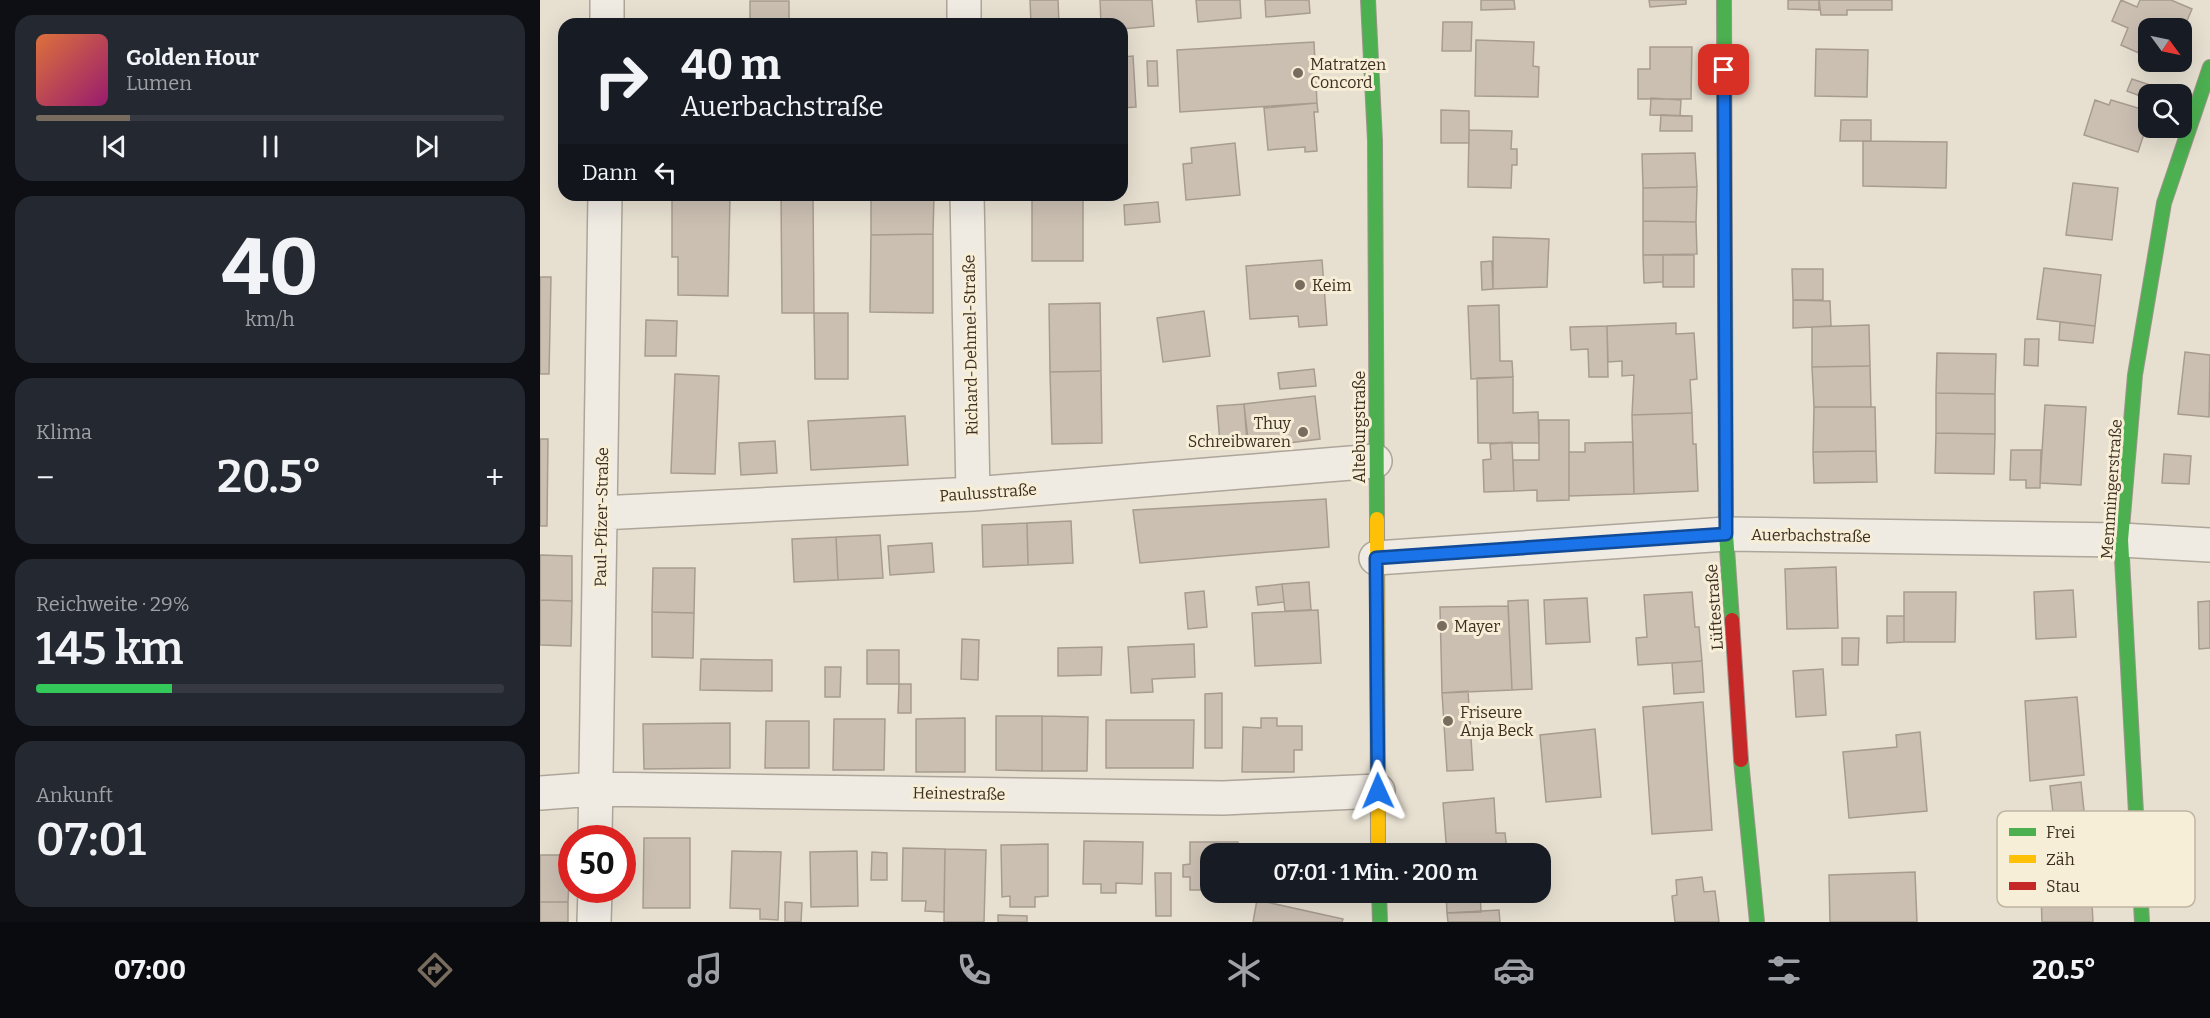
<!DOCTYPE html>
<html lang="de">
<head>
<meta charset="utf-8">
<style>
  body { margin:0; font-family:Bitter,serif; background:#242831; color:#f1f3f6; height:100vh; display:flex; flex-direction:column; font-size:22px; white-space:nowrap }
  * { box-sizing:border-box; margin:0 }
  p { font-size:20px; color:#9ea1a6 }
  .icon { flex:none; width:33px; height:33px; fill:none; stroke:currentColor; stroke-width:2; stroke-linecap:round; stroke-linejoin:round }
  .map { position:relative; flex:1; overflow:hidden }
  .side { display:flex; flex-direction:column; gap:15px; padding:15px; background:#0d0f14; width:540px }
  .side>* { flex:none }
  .guide { position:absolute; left:18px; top:18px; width:570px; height:183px; border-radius:18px; box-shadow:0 6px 24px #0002; background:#171b24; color:#f1f3f6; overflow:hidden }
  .needle { width:39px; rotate:123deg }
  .controls { position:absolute; left:1598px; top:18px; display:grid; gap:12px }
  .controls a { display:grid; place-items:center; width:54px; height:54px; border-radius:12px; background:#171b24; box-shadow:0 6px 24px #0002; font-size:30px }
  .speed { position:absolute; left:18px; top:825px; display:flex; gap:12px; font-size:30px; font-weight:700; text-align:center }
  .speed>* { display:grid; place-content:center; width:78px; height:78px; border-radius:50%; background:#171b24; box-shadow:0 6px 24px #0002; line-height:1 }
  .speed .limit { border:9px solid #d22; background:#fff; color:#111 }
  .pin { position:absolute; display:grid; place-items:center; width:51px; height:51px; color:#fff; margin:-26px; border-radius:12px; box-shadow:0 3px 9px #0006 }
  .me { position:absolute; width:66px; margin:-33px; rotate:359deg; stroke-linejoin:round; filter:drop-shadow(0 0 4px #0008) }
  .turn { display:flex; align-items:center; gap:21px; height:126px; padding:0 24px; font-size:27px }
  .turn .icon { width:78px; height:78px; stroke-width:2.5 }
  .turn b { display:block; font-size:42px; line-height:51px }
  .then { display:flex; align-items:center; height:57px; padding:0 24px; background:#0003; gap:12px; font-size:22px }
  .big { font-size:45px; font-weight:600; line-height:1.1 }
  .side .widget { flex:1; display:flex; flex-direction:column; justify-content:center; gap:9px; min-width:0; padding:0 21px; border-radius:18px; background:#242831 }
  .side .dial { align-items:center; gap:0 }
  .dial b { font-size:78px; line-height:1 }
  .song { display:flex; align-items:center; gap:18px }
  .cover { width:72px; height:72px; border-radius:9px; background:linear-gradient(135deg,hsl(20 70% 55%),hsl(320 70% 35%)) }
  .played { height:6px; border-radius:3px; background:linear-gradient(90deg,#786c5e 20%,#363941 20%) }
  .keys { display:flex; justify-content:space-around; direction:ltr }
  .heat { display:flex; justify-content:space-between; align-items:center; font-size:33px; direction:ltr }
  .charge { height:9px; border-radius:4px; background:linear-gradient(90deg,#34c759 29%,#363941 0) }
  .trip { position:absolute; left:660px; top:843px; width:351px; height:60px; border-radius:18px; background:#171b24; box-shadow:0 6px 24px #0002; font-weight:600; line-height:60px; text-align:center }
  .tabs { display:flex; height:96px; justify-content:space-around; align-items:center; background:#090b0e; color:#9ea1a6 }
  .tabs .icon { width:42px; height:42px }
  .tabs .selected { color:#786c5e }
  .tabs b { font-size:27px; color:#f1f3f6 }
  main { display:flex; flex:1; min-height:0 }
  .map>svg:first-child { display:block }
</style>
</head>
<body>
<main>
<section class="side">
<div class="widget">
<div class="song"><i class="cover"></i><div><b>Golden Hour</b><p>Lumen</p></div></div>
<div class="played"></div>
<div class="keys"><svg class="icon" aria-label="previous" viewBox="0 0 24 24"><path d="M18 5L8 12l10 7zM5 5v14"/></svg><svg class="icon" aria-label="pause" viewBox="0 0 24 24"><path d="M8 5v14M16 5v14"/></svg><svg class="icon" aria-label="next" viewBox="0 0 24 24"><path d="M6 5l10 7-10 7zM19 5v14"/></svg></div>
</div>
<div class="widget dial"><b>40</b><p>km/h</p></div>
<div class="widget"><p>Klima</p>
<div class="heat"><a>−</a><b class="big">20.5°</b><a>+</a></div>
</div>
<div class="widget"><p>Reichweite · 29%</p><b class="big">145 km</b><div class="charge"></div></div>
<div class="widget"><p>Ankunft</p><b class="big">07:01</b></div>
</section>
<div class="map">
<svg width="1670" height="922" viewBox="0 0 1670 922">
  <rect width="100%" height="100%" fill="#e7e0d1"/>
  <path fill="#cbbfb2" stroke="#a89c90" stroke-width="1.5" d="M490 0H518L519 24H491Z
    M560 0H612L614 26 582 29V24H561Z
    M656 0H700L701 18 658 22Z
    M725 0H769L770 13 726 17Z
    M941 0H974L975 9 941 10Z
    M1109 0H1146V4L1110 7Z
    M1248 0H1279V10L1248 9Z
    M1279 0H1352V10H1307V15H1281Z
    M1581 0 1597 7 1600 0H1631L1652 9 1641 35V28H1608V57L1581 45 1588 28 1572 21Z
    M210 1H249V21H210Z
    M903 22H932L931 51H902Z
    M936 40 994 42 993 66 999 67 998 97 935 96Z
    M774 42 777 103 640 112 637 50Z
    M1110 47H1152L1151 99H1098V69H1110Z
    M1276 49 1328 50 1327 97 1275 96Z
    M593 56 596 107 582 108V57Z
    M607 61H617L618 86H608Z
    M1592 79 1619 88 1617 94H1608V99L1587 91Z
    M1111 98 1141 100 1140 116 1110 115Z
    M1555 100 1569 105 1571 100 1608 111V122L1598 152 1544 135Z
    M777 103 778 112H774L777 151 765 152V147L728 150 724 108Z
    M901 110 929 111V143H901Z
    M1121 115 1152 116V131H1120Z
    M1301 120H1331V141H1300Z
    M929 130 972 131 971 149H977V165H972L971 188 928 187Z
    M1323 141 1407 142 1406 188 1323 186Z
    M695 143 700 195 646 200 643 164 652 163 651 148Z
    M1155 153 1157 187 1103 188 1102 154Z
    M1533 183 1578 188 1572 240 1526 235Z
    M1157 187 1156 222 1103 221V188Z
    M139 195H190L188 296 138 295V257H132V200H139Z
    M241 195H273L274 313H242Z
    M331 195H394L393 234 331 235Z
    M492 195H543V261H492Z
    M618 202 620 222 585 225 584 205Z
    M1103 221 1156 222 1157 254 1103 255Z
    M393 234V313L330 312 331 235Z
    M953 237 1009 239 1007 287 953 289Z
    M1103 255H1123V282L1104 283Z
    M1123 255H1154V287H1123Z
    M782 260 787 325 759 327 758 316 710 319 706 266Z
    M952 261 953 289 942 290 941 262Z
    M1504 268 1561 275 1555 326 1497 319Z
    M1252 269H1283V300H1253Z
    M0 277H11L9 374H0Z
    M1253 300 1290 301 1291 326 1253 328Z
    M560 303 561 371 510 372 509 304Z
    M959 305 960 361H972L973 377 931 379 928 306Z
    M664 311 670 356 623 362 617 318Z
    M274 313H308V379H275Z
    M106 320 137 321 136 356H105Z
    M1520 322 1555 326 1553 343 1519 340Z
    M1136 323V334L1154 333 1157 379 1150 380 1152 413 1092 415 1094 375 1082 376V361L1068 362 1067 326Z
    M1329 325 1330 366 1272 367V327Z
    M1067 326 1068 377H1049L1048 349 1031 350 1030 327Z
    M1485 339H1499L1498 366 1484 365Z
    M1645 352 1670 355 1669 417 1638 414Z
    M1397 353 1456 354 1455 394 1396 393Z
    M1330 366 1331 407H1274L1272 367Z
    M774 369 776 386 740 389 738 373Z
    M561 371 562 443 512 444 510 372Z
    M135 374 179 376 175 474 131 473Z
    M973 377V413L998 412 999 443H938L937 378Z
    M1396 393 1455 394V434L1396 433Z
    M775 396 780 439 709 448 704 404Z
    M704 404 707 441 680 443 677 406Z
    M1505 405 1546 407 1541 485 1500 483Z
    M1274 407H1335L1336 451 1273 452Z
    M1152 413 1153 444H1156L1158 491 1094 494 1092 415Z
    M365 416 368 465 271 470 268 421Z
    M999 420H1029V500L997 501V490L974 491 973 460H999Z
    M1396 433 1455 434 1454 474 1395 473Z
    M0 439H8L7 526H0Z
    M235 441 237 473 201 475 199 443Z
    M972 442 974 491 944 492 943 460 951 459 950 444Z
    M1093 442 1094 494 1029 496V452H1045V443Z
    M1471 450H1501L1500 488H1486V480H1470Z
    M1336 451 1337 482 1274 483 1273 452Z
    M1624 454 1651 456 1649 484 1622 483Z
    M786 499 789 547 600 563 593 510Z
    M531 521 533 563 488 565 487 523Z
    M487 523 488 565 443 567 442 525Z
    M340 535 343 578 298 580 296 537Z
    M296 537 298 580 254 582 252 539Z
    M392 543 394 572 350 575 348 546Z
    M0 555 32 556V601L0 600Z
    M1296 567 1298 628 1247 629 1245 569Z
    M113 568H155L154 613 112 612Z
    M769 582 771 610 745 611 742 584Z
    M742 584 744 602 718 605 716 587Z
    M1533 590 1536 637 1496 639 1494 592Z
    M664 591 667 627 648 629 645 593Z
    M1152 592 1155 627H1159L1162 661 1098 665 1096 638 1107 637 1104 595Z
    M1364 592H1416L1415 642H1364Z
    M1047 598 1050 642 1006 644 1004 600Z
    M0 600 32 601 31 646 0 645Z
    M988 600 992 689 972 690 968 601Z
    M1670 601V648L1659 649 1658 602Z
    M968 606 972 690 902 693 900 607Z
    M778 610 781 663 715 666 712 613Z
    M112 612 154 613 153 658 112 657Z
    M1347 616H1364V642L1347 643Z
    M1302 638H1319L1318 665H1302Z
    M422 639 439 640 438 680 421 679Z
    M654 644 655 677 612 679 613 692 591 693 588 647Z
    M562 647 561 675 518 676V648Z
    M327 650H359V684H327Z
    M161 659 232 660V691L160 690Z
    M1162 661 1164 692 1134 694 1132 663Z
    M285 667H301L300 697H285Z
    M1283 669 1286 715 1256 717 1253 671Z
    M359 684H371V713H358Z
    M928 691 933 770 907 771 902 693Z
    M682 693V748H665V694Z
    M1537 697 1544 775 1490 781 1485 701Z
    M1163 702 1172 830 1112 834 1103 707Z
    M456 716H502V771L456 770Z
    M502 716 548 717 547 771H502Z
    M425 718V772H376V719Z
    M721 718H737V726H762V750H754V772H702L703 727 721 728Z
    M294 719H345L344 770H293Z
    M566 720H654L653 768H566Z
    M226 721H269V768H225Z
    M190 723V768L104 769 103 724Z
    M1055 729 1061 797 1006 802 1000 735Z
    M1380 732 1387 811 1309 818 1303 752 1357 747 1356 735Z
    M1541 782 1544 811 1513 813 1510 786Z
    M954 798 956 833H965L967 851 907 854 903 803Z
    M104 838H150V908H103Z
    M544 841 603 842 602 884 576 883V893H561V884H543Z
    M650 842H698V854H670V890H650V877H643V865L650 864Z
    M508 844V896L495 897V907H470V896L462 897 461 845Z
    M363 848 405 849 404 912 385 911 386 901H362Z
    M405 849 446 850 444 922H404Z
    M192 851 241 852 238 920 220 919V909L190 908Z
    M317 851 318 906 271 907 270 852Z
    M332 852 347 853V880H331Z
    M0 855H30L28 902H0Z
    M1550 868 1553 922H1502L1501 894 1492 895 1491 879 1500 878 1499 871Z
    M1375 872 1377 922H1290L1289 875Z
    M615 873H631V916H616Z
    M1162 877 1164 892 1175 891 1179 922H1135L1132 896 1137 895 1136 880Z
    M906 892H940L941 912 907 913Z
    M717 900 803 919 802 922H713Z
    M0 902H28V922H0Z
    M245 902 262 903 261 922H245Z
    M959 910 960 922H908L907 913Z
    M458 915 487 916V922H458Z"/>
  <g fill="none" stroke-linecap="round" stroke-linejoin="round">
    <defs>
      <path id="street" d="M424 0V24
        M67 24V0
        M427 195 433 494
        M61 513 433 494 835 461
        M836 558 1186 534 1581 540 1670 545
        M0 793 55 789 683 798 838 791
        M55 838 65 195
        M54 922 55 890"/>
      <path id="fast" d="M828 0 835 141 837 519
        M1184 0 1186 534 1192 620
        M1201 760 1217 922
        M839 892 840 922
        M1602 922 1581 540 1595 375 1624 203 1670 67"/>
      <path id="slow" d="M837 519 838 854"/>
      <path id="jam" d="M1192 620 1201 760"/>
    </defs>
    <use href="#street" stroke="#ada599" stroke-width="36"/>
    <use href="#fast" stroke="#9c958a" stroke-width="16"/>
    <use href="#slow" stroke="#9c958a" stroke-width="16"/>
    <use href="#jam" stroke="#9c958a" stroke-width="16"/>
    <use href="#street" stroke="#efebe3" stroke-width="33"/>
    <use href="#fast" stroke="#4caf50" stroke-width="14"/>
    <use href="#slow" stroke="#ffc107" stroke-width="14"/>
    <use href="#jam" stroke="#c62828" stroke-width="14"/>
  </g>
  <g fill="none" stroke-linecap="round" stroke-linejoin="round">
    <defs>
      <path id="route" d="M838 791 836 558 1186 534 1184 70"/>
    </defs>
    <use href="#route" stroke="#114b97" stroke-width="15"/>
    <use href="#route" stroke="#1a73e8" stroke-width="10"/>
  </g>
  <g fill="#786c5e" stroke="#f7eed8" stroke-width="2">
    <circle cx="758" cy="73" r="6"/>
    <circle cx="760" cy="285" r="6"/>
    <circle cx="763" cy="432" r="6"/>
    <circle cx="902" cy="626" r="6"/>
    <circle cx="908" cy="721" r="6"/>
  </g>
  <g text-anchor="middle" stroke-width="6" stroke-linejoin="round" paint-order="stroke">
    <g font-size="16" fill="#3d2e20" stroke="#f7eed8" text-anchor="start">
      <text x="770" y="70">Matratzen<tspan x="770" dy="18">Concord</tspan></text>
      <text x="772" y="291">Keim</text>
      <text x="751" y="429" text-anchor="end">Thuy<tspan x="751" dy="18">Schreibwaren</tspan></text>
      <text x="914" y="632">Mayer</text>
      <text x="920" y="718">Friseure<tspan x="920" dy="18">Anja Beck</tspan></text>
    </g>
    <g font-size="16" fill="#3d2e20" stroke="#f7eed8">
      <text transform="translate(430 345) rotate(-91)" y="6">Richard-Dehmel-Straße</text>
      <text transform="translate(819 427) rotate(-90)" y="6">Alteburgstraße</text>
      <text transform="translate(1571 489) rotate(-86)" y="6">Memmingerstraße</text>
      <text transform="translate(448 492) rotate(-4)" y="6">Paulusstraße</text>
      <text transform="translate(61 517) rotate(-89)" y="6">Paul-Pfizer-Straße</text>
      <text transform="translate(1271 535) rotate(1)" y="6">Auerbachstraße</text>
      <text transform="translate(1174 607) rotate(-94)" y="6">Lüftestraße</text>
      <text transform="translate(419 793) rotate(1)" y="6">Heinestraße</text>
    </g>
  </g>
  <rect x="1457" y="811" width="198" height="96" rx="9" fill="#f7eed8" stroke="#bfb4a1" stroke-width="1.5"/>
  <rect x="1469" y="828" width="27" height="8" fill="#4caf50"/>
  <rect x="1469" y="855" width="27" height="8" fill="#ffc107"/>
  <rect x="1469" y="882" width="27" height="8" fill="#c62828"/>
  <g font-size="16" fill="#3d2e20">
    <text x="1506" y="838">Frei</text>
    <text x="1506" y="865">Zäh</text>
    <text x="1506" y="892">Stau</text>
  </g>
</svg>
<div class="controls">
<a><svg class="needle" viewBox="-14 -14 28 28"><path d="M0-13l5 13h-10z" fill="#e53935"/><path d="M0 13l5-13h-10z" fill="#9ea1a6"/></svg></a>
<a><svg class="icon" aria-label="search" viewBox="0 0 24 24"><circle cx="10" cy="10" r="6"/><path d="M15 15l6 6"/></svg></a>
</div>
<div class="speed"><div class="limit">50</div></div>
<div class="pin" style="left:1184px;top:70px;background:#d93025"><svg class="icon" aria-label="arrive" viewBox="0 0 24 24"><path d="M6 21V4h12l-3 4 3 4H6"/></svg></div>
<svg class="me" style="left:838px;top:791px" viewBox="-20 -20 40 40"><path d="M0-17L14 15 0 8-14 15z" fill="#1a73e8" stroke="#fff" stroke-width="4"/></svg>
<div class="trip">07:01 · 1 Min. · 200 m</div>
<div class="guide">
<div class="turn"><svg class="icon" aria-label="right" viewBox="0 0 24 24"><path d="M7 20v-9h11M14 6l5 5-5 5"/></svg><div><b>40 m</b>Auerbachstraße</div></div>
<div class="then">Dann<svg class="icon" aria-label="left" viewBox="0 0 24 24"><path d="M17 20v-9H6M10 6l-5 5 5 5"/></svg></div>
</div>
</div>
</main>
<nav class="tabs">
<b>07:00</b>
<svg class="icon selected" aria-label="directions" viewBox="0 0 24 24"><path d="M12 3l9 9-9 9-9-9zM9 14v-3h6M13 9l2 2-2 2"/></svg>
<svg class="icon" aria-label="music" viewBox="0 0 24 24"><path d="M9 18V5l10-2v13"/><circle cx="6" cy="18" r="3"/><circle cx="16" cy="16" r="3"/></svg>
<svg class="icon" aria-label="phone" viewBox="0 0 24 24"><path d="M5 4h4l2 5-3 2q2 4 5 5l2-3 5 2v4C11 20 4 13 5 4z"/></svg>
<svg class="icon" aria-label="climate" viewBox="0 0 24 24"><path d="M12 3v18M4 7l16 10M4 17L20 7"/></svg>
<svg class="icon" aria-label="car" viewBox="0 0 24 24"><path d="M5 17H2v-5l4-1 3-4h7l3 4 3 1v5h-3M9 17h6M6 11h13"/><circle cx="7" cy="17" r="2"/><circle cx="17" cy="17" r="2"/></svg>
<svg class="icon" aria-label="filters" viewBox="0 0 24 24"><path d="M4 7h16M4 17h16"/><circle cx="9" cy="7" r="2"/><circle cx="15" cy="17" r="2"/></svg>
<b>20.5°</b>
</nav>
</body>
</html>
